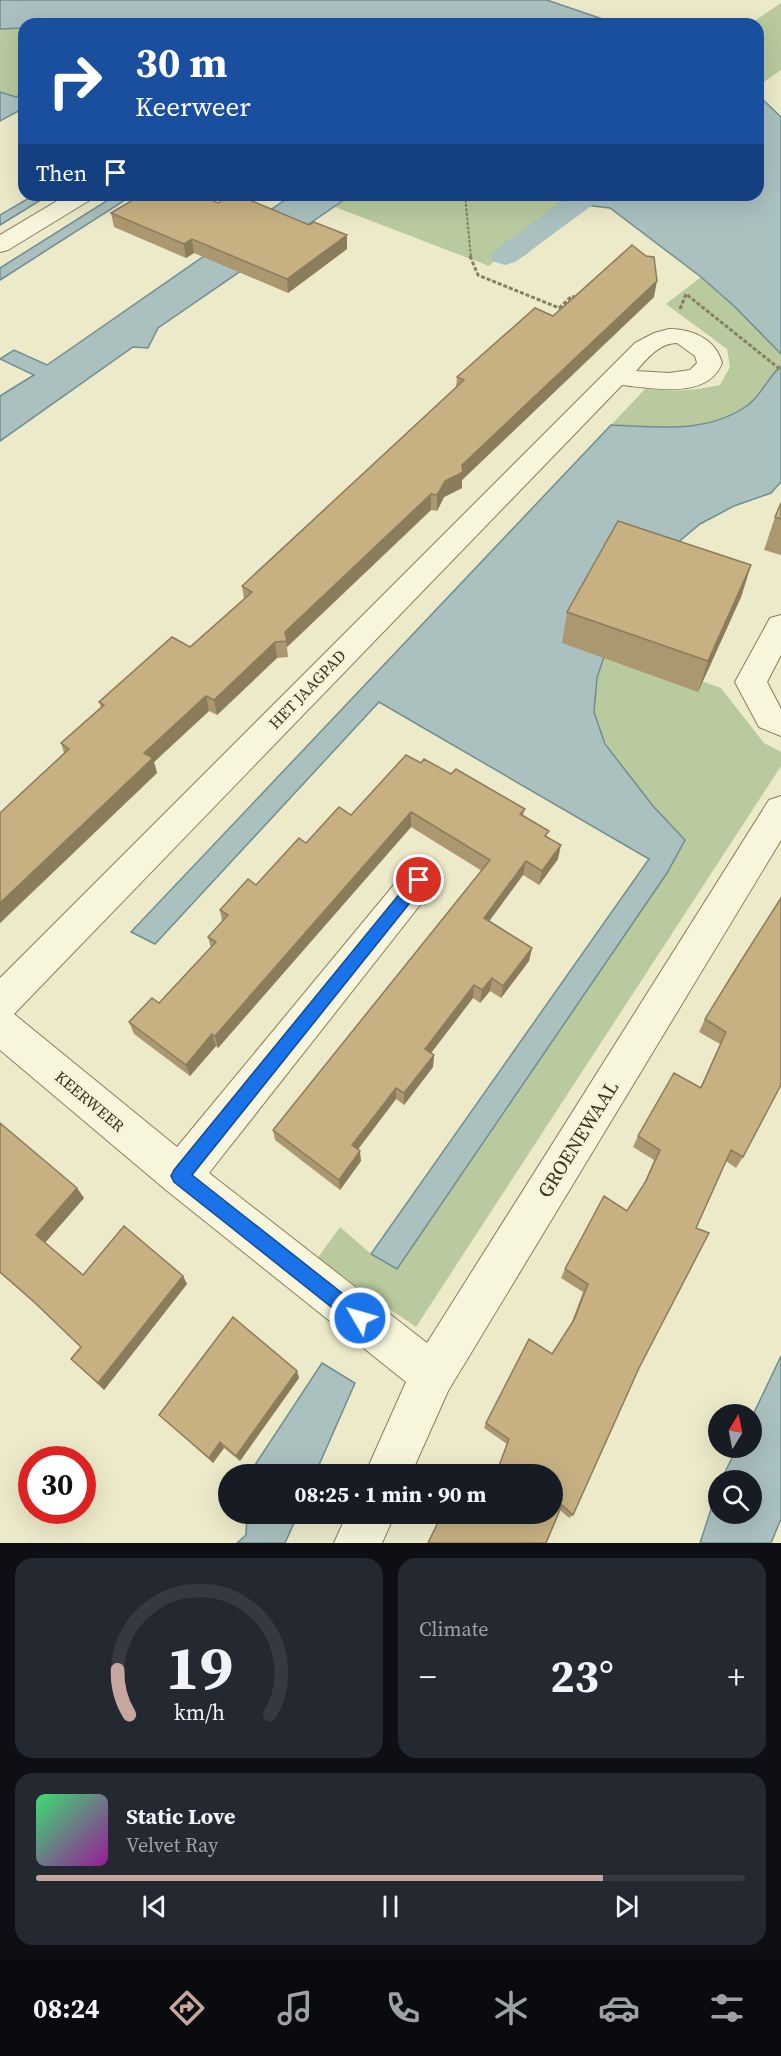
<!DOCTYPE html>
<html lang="en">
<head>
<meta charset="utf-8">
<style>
  body { margin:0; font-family:"Source Serif 4",serif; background:#242831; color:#f1f3f6; height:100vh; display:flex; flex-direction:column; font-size:22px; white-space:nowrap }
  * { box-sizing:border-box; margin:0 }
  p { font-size:20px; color:#9ea1a6 }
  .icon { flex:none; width:33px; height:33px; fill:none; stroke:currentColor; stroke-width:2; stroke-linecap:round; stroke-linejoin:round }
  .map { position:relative; height:1543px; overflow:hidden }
  .panel { display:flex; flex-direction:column; gap:15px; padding:15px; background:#0d0f14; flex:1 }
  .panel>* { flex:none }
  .banner { position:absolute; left:18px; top:18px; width:746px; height:183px; border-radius:18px; box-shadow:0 6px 24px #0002; background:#1a4fa0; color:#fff; overflow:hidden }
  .needle { width:39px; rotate:10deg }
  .tools { position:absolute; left:708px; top:1404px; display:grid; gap:12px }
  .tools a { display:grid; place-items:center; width:54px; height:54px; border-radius:50%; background:#171b24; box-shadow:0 6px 24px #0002; font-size:30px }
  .speed { position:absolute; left:18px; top:1446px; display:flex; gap:12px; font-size:30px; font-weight:700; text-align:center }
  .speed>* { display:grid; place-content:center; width:78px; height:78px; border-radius:50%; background:#171b24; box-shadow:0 6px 24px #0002; line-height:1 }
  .speed .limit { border:9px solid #d22; background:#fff; color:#111 }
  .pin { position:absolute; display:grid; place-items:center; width:51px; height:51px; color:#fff; margin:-26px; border:3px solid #fff; border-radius:50%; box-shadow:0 2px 6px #0007 }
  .me { position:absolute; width:66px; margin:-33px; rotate:308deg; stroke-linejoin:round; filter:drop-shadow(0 0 4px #0008) }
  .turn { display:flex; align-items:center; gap:21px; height:126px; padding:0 18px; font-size:27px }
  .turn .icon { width:78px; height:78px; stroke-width:2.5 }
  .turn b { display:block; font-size:42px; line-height:51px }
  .then { display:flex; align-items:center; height:57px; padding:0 18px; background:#0003; gap:12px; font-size:22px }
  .big { font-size:45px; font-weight:700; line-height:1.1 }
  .panel .tile { flex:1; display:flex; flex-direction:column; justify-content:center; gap:9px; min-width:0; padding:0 21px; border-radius:18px; background:#242831 }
  .panel .dial { align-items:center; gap:0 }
  .dial svg { height:156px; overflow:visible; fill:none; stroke:#363941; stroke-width:7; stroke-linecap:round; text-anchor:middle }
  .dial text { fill:#f1f3f6; stroke:none }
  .song { display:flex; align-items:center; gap:18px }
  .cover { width:72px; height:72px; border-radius:9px; background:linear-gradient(135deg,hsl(140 70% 55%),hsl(300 70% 35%)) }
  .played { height:6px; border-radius:3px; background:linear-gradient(90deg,#c6a79e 80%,#363941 80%) }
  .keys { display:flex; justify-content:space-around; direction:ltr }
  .heat { display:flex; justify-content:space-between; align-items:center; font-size:33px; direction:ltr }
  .panel .tiles { flex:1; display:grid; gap:15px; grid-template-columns:1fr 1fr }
  .tile:last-child { grid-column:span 2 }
  .trip { position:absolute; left:218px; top:1464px; width:345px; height:60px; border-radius:30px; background:#171b24; box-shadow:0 6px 24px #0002; font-weight:700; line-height:60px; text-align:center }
  .dock { display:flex; height:96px; justify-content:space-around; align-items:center; background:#090b0e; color:#9ea1a6 }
  .dock .icon { width:42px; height:42px }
  .dock .current { color:#c6a79e }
  .dock b { font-size:27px; color:#f1f3f6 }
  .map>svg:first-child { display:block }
</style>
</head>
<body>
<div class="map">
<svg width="781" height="1543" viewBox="0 0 781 1543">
  <rect width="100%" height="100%" fill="#eceac9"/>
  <path fill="#b9ca9e" d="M781 3V70L758 86V24H750Z
    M24 28V93L16 97 0 92V29Z
    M351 195H569L489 266 335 207Z
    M701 277 734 306 781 354V366C768 377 762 394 748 405 708 435 657 427 611 425L646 388C672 392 694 391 720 385L730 367 727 349 666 304Z
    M607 648 721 688 764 743 781 752V766L416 1327 317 1259 340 1227 371 1254 397 1268 667 873 685 840C658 812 599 750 594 712 592 691 601 668 607 648Z"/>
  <path fill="#aac1c0" stroke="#708e8f" stroke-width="1.5" d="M0 0H547L617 24H24V28L0 29Z
    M0 92 16 97 24 93V108L0 121Z
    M758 95 781 117V354L734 306 701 277 610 208 584 205 524 255 507 250 569 195H758Z
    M34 195H49L0 225V215Z
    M116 195H133L0 280V268Z
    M292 195H351L158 328 148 348 133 347 0 441V396L34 375 0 359 14 350 47 365Z
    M781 366V482L771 493 734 506 700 524 657 560 607 648 597 678 594 712 605 744 653 806 685 840 667 873 397 1269 371 1254 649 859 379 702 155 944 131 932 611 425C657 427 708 434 748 405 762 394 768 377 781 366Z
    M781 1356V1519L771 1543H700L718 1488V1514H752V1480H721L737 1448H752V1417Z
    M322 1363 355 1383 315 1474H249Z
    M247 1514H298L285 1543H237L246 1535Z"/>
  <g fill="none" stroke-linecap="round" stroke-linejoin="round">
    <path fill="#aac1c0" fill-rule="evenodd" d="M570 195H602L598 201 515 262 505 265 495 262 490 256 495 250Z"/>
    <defs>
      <path id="street" d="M67 195H93L90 200 8 250 0 252V235Z
        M669 329C692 329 716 339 722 363 708 400 652 388 622 385L14 1014 177 1147 407 869 419 865 431 869 437 880 431 891 209 1173 427 1343 769 800 781 796V840L448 1391 411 1474H365L406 1382 166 1190 0 1050V978L635 343 654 333ZM677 343 695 356 697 363 690 370 669 373 636 371C647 359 659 343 677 343Z
        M781 615V655L767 682 781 709V736L759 727 735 682 770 618Z
        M347 1514H395L382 1543H334Z"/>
    </defs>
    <use href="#street" stroke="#877f5f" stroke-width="2"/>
    <path stroke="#877f5f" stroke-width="2" stroke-dasharray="3 1.5" stroke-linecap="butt" d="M465 195 471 258"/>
    <path stroke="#877f5f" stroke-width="3" stroke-dasharray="4 2" stroke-linecap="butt" d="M470 256 478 275 559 308 572 296 578 298
      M680 309 686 294 781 370"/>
    <use href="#street" fill="#f7f6dc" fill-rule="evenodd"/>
  </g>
  <path fill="#ab9870" d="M218 203 347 249 288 293 194 253 186 258 114 227 111 213Z
    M654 297 462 480V488L444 497 437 511 431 510 287 647 288 657 277 658 217 715 209 711 154 762 157 773 0 923V813L64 753 61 743 101 707 99 702 190 647 244 599 242 586 456 387 457 377 553 316Z
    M781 503V555L764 550 775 517Z
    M751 565 741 597 698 692 562 643 567 612Z
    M421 763 451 774 525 809 523 816 548 837 558 859 539 885 523 875 489 921 532 948 529 961 501 998 490 991 480 1003 473 998 431 1053 434 1055 433 1067 404 1105 396 1099 358 1149 361 1161 340 1190 275 1140 273 1130 482 871 411 827 218 1048 216 1046 190 1076 134 1034 129 1022 159 1003 211 948 208 937 222 921 220 910 256 885 306 843 351 815Z
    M739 964 743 1157 736 1168 726 1161 696 1228 639 1368 573 1515 569 1518 560 1510 470 1520 552 1474H496L507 1444 484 1428 486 1423 552 1354 571 1324 583 1292 561 1278 565 1269 627 1211 643 1186 654 1160 633 1147 638 1136 700 1088 720 1044 699 1032 705 1019Z
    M0 1123 77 1188 84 1198 45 1242 83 1275 183 1276 187 1284 104 1390 71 1359 81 1347 40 1308 0 1273Z
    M297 1371 299 1378 240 1461 224 1448 213 1463 159 1415Z"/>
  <path fill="#8b7c5b" d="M347 235V249L288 293 287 279Z
    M192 239 194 253 186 258 184 244Z
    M657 281 654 297 462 480V488L444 497 437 511V495L445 481Z
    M431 494V510L287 647 285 632Z
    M751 565 741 597 698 692 708 661Z
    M275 642 277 658 217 715 214 700Z
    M206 696 209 711 154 762 157 773 0 923V903L144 753Z
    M411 812V827L218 1048 215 1036Z
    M561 845 558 859 539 885 542 871Z
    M526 861 523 875 482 931 484 918Z
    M532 948 529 961 501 998 503 986Z
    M492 978 490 991 480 1003 482 990Z
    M474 985 473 998 425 1061V1049Z
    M212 1034 216 1046 190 1076 186 1065Z
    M434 1055 433 1067 404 1105V1093Z
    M396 1088V1099L353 1156 352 1145Z
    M360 1151 361 1161 340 1190 339 1180Z
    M77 1188 84 1198 44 1244 36 1235Z
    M183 1276 187 1284 104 1390 98 1383Z
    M297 1371 299 1378 240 1461 236 1456Z
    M220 1442 224 1448 213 1463 209 1458Z"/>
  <path fill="#c7b182" stroke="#8b7c5b" stroke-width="1.5" d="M141 195H200L218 203 230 195H238L309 225 314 222 347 235 287 279 192 239 184 244 111 213Z
    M632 245 646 256 654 257 657 281 462 465 463 472 445 481 437 495 431 494 285 632 287 641 275 642 214 700 206 696 144 753 153 758 0 903V813L69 749 61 743 104 705 99 702 172 637 190 647 252 592 242 586 464 380 457 377 535 308 553 316Z
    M781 503V519L775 517Z
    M618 521 751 565 708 661 567 612Z
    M406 755 421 763 424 759 451 774 456 769 525 809 520 814 549 831 545 836 561 845 542 871 526 861 484 918 532 948 503 986 492 978 482 990 474 985 425 1049 434 1055 404 1093 396 1088 352 1145 360 1151 339 1180 273 1130 490 860 411 812 215 1036 212 1034 186 1065 129 1022 152 998 159 1003 216 942 208 937 228 915 220 910 248 879 256 885 299 838 306 843 339 807 351 815Z
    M781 898V1085L743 1157 731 1150 696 1228 709 1233 639 1368 573 1515 562 1505 546 1543H428L442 1514H460L470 1520 474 1514H552V1474H496L509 1439 486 1423 529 1339 552 1354 574 1320 588 1284 565 1269 604 1196 627 1211 646 1181 660 1150 638 1136 674 1073 701 1088 726 1032 705 1019 739 964Z
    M0 1123 77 1188 36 1235 83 1275 124 1226 183 1276 98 1383 71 1359 81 1347 32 1300 0 1272Z
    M233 1317 297 1371 236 1456 220 1442 209 1458 159 1415Z"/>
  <path fill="#1a73e8" stroke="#114b97" stroke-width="1.5" d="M419 874 424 876 426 880 424 885 192 1175 366 1312 369 1318 366 1325 360 1328 354 1325 174 1182 171 1176 174 1170 414 876Z"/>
  <g text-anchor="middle" stroke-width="5" stroke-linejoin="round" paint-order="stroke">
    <g font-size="16" fill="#393321" stroke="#f4f3d8">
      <text transform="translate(307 689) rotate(-46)" y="6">HET JAAGPAD</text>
      <text transform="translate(90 1101) rotate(40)" y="6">KEERWEER</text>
    </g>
    <g font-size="20" fill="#393321" stroke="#f4f3d8">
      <text transform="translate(578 1139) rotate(-58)" y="7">GROENEWAAL</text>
    </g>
  </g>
</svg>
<div class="tools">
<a><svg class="needle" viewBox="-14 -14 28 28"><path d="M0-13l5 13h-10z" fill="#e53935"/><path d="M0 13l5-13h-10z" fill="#9ea1a6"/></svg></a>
<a><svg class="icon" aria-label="search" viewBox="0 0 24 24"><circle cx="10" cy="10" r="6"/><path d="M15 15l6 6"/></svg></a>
</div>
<div class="speed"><div class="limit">30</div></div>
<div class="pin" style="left:419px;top:880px;background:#d93025"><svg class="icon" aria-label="arrive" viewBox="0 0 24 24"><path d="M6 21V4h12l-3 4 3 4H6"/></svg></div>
<svg class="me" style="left:360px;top:1318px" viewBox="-20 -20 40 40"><circle r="17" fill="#1a73e8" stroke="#fff" stroke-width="3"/><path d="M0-11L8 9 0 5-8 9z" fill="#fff"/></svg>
<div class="trip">08:25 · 1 min · 90 m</div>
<div class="banner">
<div class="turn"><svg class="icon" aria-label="right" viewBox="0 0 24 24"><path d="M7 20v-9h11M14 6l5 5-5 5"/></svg><div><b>30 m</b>Keerweer</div></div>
<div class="then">Then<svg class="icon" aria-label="arrive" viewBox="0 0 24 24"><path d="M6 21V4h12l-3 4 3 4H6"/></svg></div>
</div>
</div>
<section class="panel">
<div class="tiles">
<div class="tile dial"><svg viewBox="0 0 100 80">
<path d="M14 69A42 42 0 1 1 86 69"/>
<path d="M14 69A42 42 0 0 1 8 46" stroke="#c6a79e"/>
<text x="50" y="56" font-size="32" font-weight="700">19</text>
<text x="50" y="72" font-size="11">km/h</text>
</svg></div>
<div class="tile"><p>Climate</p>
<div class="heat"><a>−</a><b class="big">23°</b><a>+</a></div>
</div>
<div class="tile">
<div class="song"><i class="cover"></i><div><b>Static Love</b><p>Velvet Ray</p></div></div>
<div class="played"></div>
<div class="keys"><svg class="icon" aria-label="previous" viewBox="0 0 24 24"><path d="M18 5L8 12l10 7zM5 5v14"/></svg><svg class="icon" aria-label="pause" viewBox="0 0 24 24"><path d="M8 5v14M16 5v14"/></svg><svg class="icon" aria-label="next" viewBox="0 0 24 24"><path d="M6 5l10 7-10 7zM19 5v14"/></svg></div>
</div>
</div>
</section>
<nav class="dock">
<b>08:24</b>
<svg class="icon current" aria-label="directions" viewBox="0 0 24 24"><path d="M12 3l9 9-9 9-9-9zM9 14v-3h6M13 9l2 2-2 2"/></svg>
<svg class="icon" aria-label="music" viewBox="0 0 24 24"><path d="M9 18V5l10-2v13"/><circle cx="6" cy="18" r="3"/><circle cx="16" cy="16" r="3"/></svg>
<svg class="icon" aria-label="phone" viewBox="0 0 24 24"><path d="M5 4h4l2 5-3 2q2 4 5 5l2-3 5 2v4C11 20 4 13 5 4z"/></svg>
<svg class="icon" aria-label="climate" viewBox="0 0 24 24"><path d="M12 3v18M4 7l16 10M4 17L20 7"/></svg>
<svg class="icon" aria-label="car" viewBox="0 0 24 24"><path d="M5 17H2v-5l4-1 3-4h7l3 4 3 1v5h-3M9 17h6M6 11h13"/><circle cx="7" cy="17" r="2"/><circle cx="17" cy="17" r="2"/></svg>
<svg class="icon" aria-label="filters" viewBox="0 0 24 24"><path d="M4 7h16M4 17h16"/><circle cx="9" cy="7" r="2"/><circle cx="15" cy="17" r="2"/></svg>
</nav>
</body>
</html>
